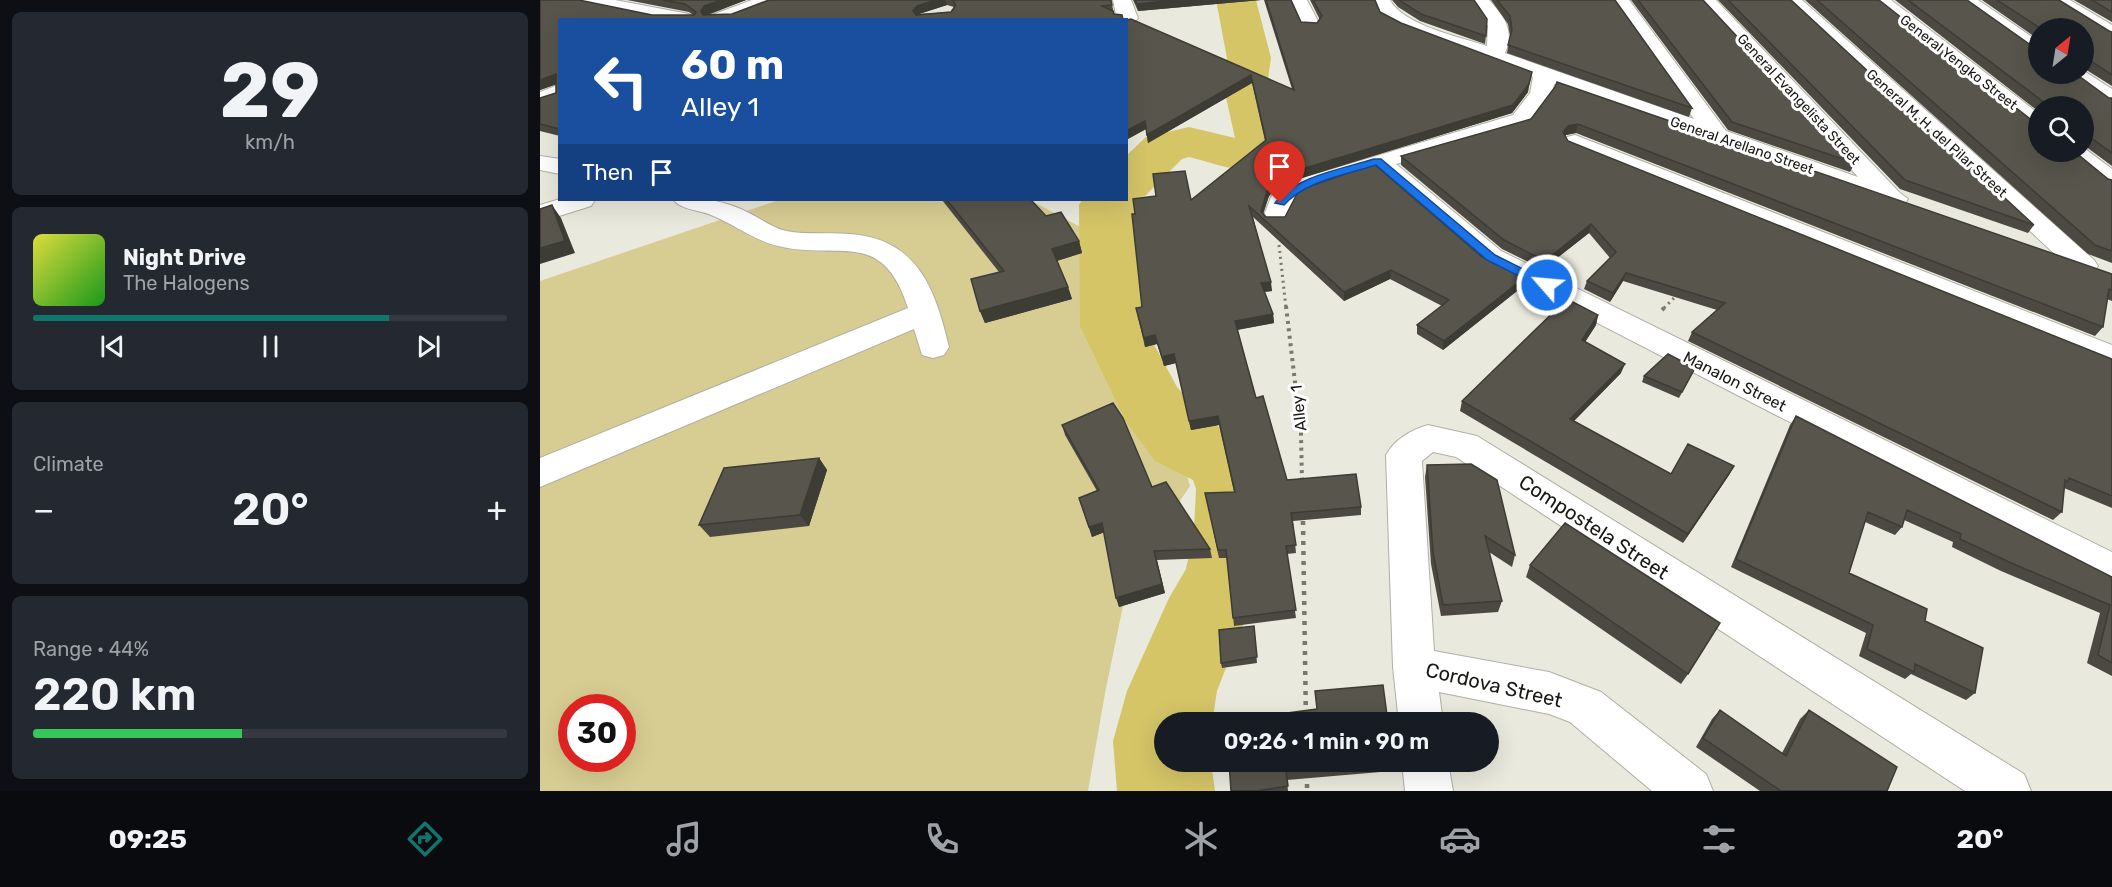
<!DOCTYPE html>
<html lang="en">
<head>
<meta charset="utf-8">
<style>
  body { margin:0; font-family:Rubik,sans-serif; background:#242831; color:#f1f3f6; height:100vh; display:flex; flex-direction:column; font-size:22px; white-space:nowrap }
  * { box-sizing:border-box; margin:0 }
  p { font-size:20px; color:#9ea1a6 }
  .icon { flex:none; width:33px; height:33px; fill:none; stroke:currentColor; stroke-width:2; stroke-linecap:round; stroke-linejoin:round }
  .map { position:relative; flex:1; overflow:hidden }
  .drawer { display:flex; flex-direction:column; gap:12px; padding:12px; background:#0d0f14; width:540px }
  .drawer>* { flex:none }
  .hud { position:absolute; left:18px; top:18px; width:570px; height:183px; border-radius:0px; box-shadow:0 6px 24px #0002; background:#1a4fa0; color:#fff; overflow:hidden }
  .needle { width:39px; rotate:30deg }
  .controls { position:absolute; left:1488px; top:18px; display:grid; gap:12px }
  .controls a { display:grid; place-items:center; width:66px; height:66px; border-radius:50%; background:#171b24; box-shadow:0 6px 24px #0002; font-size:30px }
  .speed { position:absolute; left:18px; top:694px; display:flex; gap:12px; font-size:30px; font-weight:700; text-align:center }
  .speed>* { display:grid; place-content:center; width:78px; height:78px; border-radius:50%; background:#171b24; box-shadow:0 6px 24px #0002; line-height:1 }
  .speed .limit { border:9px solid #d22; background:#fff; color:#111 }
  .pin { position:absolute; display:grid; place-items:center; width:51px; height:51px; color:#fff; margin:-62px -26px; border-radius:50% 50% 50% 0; rotate:-45deg; box-shadow:0 0 6px #0007 }
  .pin .icon { rotate:45deg }
  .me { position:absolute; width:66px; margin:-33px; rotate:297deg; stroke-linejoin:round; filter:drop-shadow(0 0 4px #0008) }
  .turn { display:flex; align-items:center; gap:21px; height:126px; padding:0 24px; font-size:27px }
  .turn .icon { width:78px; height:78px; stroke-width:2.5 }
  .turn b { display:block; font-size:42px; line-height:51px }
  .then { display:flex; align-items:center; height:57px; padding:0 24px; background:#0003; gap:12px; font-size:22px }
  .big { font-size:45px; font-weight:600; line-height:1.1 }
  .drawer .widget { flex:1; display:flex; flex-direction:column; justify-content:center; gap:9px; min-width:0; padding:0 21px; border-radius:9px; background:#242831 }
  .drawer .dial { align-items:center; gap:0 }
  .dial b { font-size:78px; line-height:1 }
  .song { display:flex; align-items:center; gap:18px }
  .cover { width:72px; height:72px; border-radius:9px; background:linear-gradient(135deg,hsl(60 70% 55%),hsl(120 70% 35%)) }
  .played { height:6px; border-radius:3px; background:linear-gradient(90deg,#0f766e 75%,#363941 75%) }
  .keys { display:flex; justify-content:space-around; direction:ltr }
  .heat { display:flex; justify-content:space-between; align-items:center; font-size:33px; direction:ltr }
  .charge { height:9px; border-radius:4px; background:linear-gradient(90deg,#34c759 44%,#363941 0) }
  .trip { position:absolute; left:614px; top:712px; width:345px; height:60px; border-radius:30px; background:#171b24; box-shadow:0 6px 24px #0002; font-weight:600; line-height:60px; text-align:center }
  .tabs { display:flex; height:96px; justify-content:space-around; align-items:center; background:#090b0e; color:#9ea1a6 }
  .tabs .icon { width:42px; height:42px }
  .tabs .current { color:#0f766e }
  .tabs b { font-size:27px; color:#f1f3f6 }
  main { display:flex; flex:1; min-height:0 }
  .map>svg:first-child { display:block }
</style>
</head>
<body>
<main>
<section class="drawer">
<div class="widget dial"><b>29</b><p>km/h</p></div>
<div class="widget">
<div class="song"><i class="cover"></i><div><b>Night Drive</b><p>The Halogens</p></div></div>
<div class="played"></div>
<div class="keys"><svg class="icon" aria-label="previous" viewBox="0 0 24 24"><path d="M18 5L8 12l10 7zM5 5v14"/></svg><svg class="icon" aria-label="pause" viewBox="0 0 24 24"><path d="M8 5v14M16 5v14"/></svg><svg class="icon" aria-label="next" viewBox="0 0 24 24"><path d="M6 5l10 7-10 7zM19 5v14"/></svg></div>
</div>
<div class="widget"><p>Climate</p>
<div class="heat"><a>−</a><b class="big">20°</b><a>+</a></div>
</div>
<div class="widget"><p>Range · 44%</p><b class="big">220 km</b><div class="charge"></div></div>
</section>
<div class="map">
<svg width="1572" height="791" viewBox="0 0 1572 791">
  <rect width="100%" height="100%" fill="#eae9dd"/>
  <path fill="#d7cd93" fill-rule="evenodd" d="M239 200H490L561 238 583 260 650 486 589 577 565 693 548 791H0V281ZM32 708H82V759H32Z"/>
  <g fill="none" stroke-linecap="round" stroke-linejoin="round">
    <path fill="#d5c567" fill-rule="evenodd" d="M676 0H716L731 58 728 79 746 143C718 184 689 167 649 157L642 159 605 196 597 198 594 207 604 326 637 387 667 421 709 442 732 489 734 530 726 577 699 634 677 691 672 723H624V762H671L675 791H577L573 741 587 691 629 598 646 569 654 530 656 489 653 480 615 461 586 422 540 326 539 205 542 200H586V156L606 137 649 127 695 138 682 79 687 58Z"/>
    <defs>
      <path id="minor" d="M36 0H75L149 14 158 20H116L45 6Z
        M212 0H238L236 4 195 20H167L169 16Z
        M573 0H591L598 18 593 24 586 26V20H577Z
        M749 0H767L780 25 777 29H763Z
        M832 0H850C863 25 920 37 947 46L948 26 930 0H949C964 16 975 30 965 53L1154 119 1070 0H1089L1186 131 1318 177 1156 0H1176L1359 192 1368 199 1364 205 1355 207 1346 205 1014 84 1012 94 989 125 856 164 961 251 1572 552V588L941 263 834 170 758 197 745 224 736 226 727 224 723 218 731 197 740 187 753 181 973 115 990 93 993 77 861 29 841 18Z
        M1242 0H1262L1554 260 1558 266 1554 272 1544 275 1534 272Z
        M1330 0H1351L1498 113V131L1490 129Z
        M1416 0H1438L1498 41V56L1491 54Z
        M1507 0H1530L1572 25V39L1565 37Z
        M1544 71 1572 89V106L1564 104 1523 74H1544Z
        M20 84V100L0 107V92Z
        M1035 135 1572 345V368L1027 147 1023 142 1027 137Z
        M1544 148 1572 169V189L1563 186 1522 152H1544Z
        M0 156 20 159V174L0 170Z
        M20 199V200H55L51 206 0 222V205Z
        M134 200C161 197 185 200 209 213 221 219 233 228 246 231 267 235 289 232 310 234 378 239 395 289 409 347L404 355 393 358 382 355 374 329 0 487V458L368 308C342 227 300 261 238 246 213 240 194 224 171 215 160 210 141 210 134 200Z
        M888 425 937 436 1484 774 1491 791H1425L916 457 893 452 882 461 894 651 1009 672 1061 692 1166 774 1173 791H1112L1030 722 1009 714 899 692 903 723H859L853 667 846 455C855 439 871 430 888 425Z
        M862 762H908L913 791H865Z"/>
    </defs>
    <use href="#minor" stroke="#b0afa4" stroke-width="2"/>
    <path stroke="#797870" stroke-width="3" stroke-dasharray="2 4" stroke-linecap="butt" d="M739 245 746 308
      M1124 308 1138 294"/>
    <path stroke="#797870" stroke-width="4" stroke-dasharray="3 4.5" stroke-linecap="butt" d="M746 306 761 433 762 482
      M1122 310 1126 306
      M763 517V522"/>
    <path stroke="#797870" stroke-width="4.5" stroke-dasharray="4 6" stroke-linecap="butt" d="M763 521 766 723
      M767 774V791"/>
    <use href="#minor" fill="#fff" fill-rule="evenodd"/>
  </g>
  <path fill="#4b4941" fill-rule="evenodd" d="M0 0 112 15H153L149 12 87 0H206L168 15 192 14 229 0H571L574 14 20 20V136L0 131V98L16 93V84L0 90ZM407 5 414 7 411 12 379 14Z
    M593 0H721L598 11Z
    M724 0H751L761 22 777 23 780 20 770 0H835L840 12 988 92 972 113 739 185 729 196 723 214 726 217 941 256 982 287 903 350 877 334V325L902 306 850 279 804 301 713 217 732 291 724 292 733 314 734 323 697 330 716 398 747 480 821 507V515L753 521 756 553 747 554 756 618 694 626 687 558H679L667 501 694 492 679 425 651 430 636 363 624 366 617 344 605 347 596 308 602 307 651 200 725 141 712 83 608 143 606 129 586 140V20L752 89Z
    M852 0H934L946 36 945 44 880 21 858 7Z
    M951 0H1075L1152 108 1149 117 967 53 970 36 968 24Z
    M1091 0H1163L1315 163 1310 172 1188 130Z
    M1178 0H1251L1494 225 1488 233 1360 189Z
    M1265 0H1339L1494 122 1568 179 1572 180V263L1548 254Z
    M1355 0H1427L1495 48 1569 98H1572V166L1545 146 1544 147V106H1498V111Z
    M1442 0H1519L1569 31 1572 32V86L1545 69H1544V28H1498V39Z
    M1534 0H1572V22Z
    M1015 87 1572 274V301L1567 299 1563 327 1555 336 1036 133 1026 135 1025 136 1028 141 1572 359V508L1524 488 1522 512 1513 520 1148 341 1152 332 1177 310 1083 281 1070 302 1044 289 1047 281 1070 258 1049 233 1003 269 962 249 861 165V156L991 119Z
    M402 200H491L506 216 539 241 542 253 517 261 528 287 532 299 445 323 440 311 459 272Z
    M1058 315 1056 325 1045 342 1081 373 1034 421 1131 474 1194 466 1189 475 1143 543 920 411 922 401Z
    M1152 374 1139 398 1102 382 1104 376Z
    M1256 416 1572 577V676L1547 663 1560 613 1461 571 1412 547 1413 542 1364 520 1362 527 1355 535 1325 522 1309 573 1385 621 1435 693 1426 700 1371 674 1365 679 1319 656 1326 633 1191 567 1250 425Z
    M522 425 612 487 670 549 672 558 617 560 625 593 579 607 564 532 552 537 539 498 557 491 525 435Z
    M279 458 287 470 269 526 170 537 159 525Z
    M887 465 975 555 972 567 949 552 962 601 958 612 901 616 891 564 885 477Z
    M990 565 1148 674 1141 684 986 577Z
    M714 626 717 663 682 668 681 663Z
    M1180 710 1242 753 1260 719 1269 710 1347 791H1220L1156 747 1172 719Z
    M689 762H853L852 771 747 780 748 791H691Z"/>
  <path fill="#3d3c35" d="M181 0H206L168 14 165 19 161 11 164 6Z
    M396 0H405L407 5 379 14 376 19 373 11 377 6Z
    M637 0H721L598 11 597 4Z
    M1551 61 1545 69H1544V62Z
    M992 72 988 92 972 113 739 185 729 196 722 217 721 211 728 188 739 176Z
    M16 74 20 83 0 90V80Z
    M711 75 712 83 608 143 607 135Z
    M605 121 606 129 586 140V131Z
    M1038 124 1036 133 1026 135 1021 141 1023 132 1028 126Z
    M1551 138 1545 146 1544 147V140Z
    M12 205 21 218 35 253 0 264V248Z
    M1051 224 1049 233 1003 269 1005 261Z
    M539 241 542 253 516 261 512 249Z
    M851 270 850 279 804 301V292Z
    M1086 273 1083 281 1070 302 1073 293Z
    M984 278 982 287 903 350 904 341Z
    M731 282 732 291 722 292 721 283Z
    M528 287 532 299 445 323 440 311Z
    M733 314 734 323 696 330 695 321Z
    M1058 315 1056 325 1040 350 1042 340Z
    M615 335 617 344 605 347 604 338Z
    M634 354 636 363 624 366 622 357Z
    M1085 364 1081 373 1027 428 1030 419Z
    M678 416 679 425 651 430 649 421Z
    M279 458 287 470 269 526 260 515Z
    M1194 466 1189 475 1143 543 1148 534Z
    M562 523 565 532 552 537 549 527Z
    M614 551 625 593 579 607 576 598Z"/>
  <path fill="#57554c" stroke="#3d3c35" stroke-width="1.5" d="M0 0H39L112 15H154L156 12 145 4 123 0H181L164 6 161 11 163 15 192 14 229 0H396L377 6 373 11 376 15 411 12 416 5 412 0H571L572 5 562 6 573 11 574 14 582 15 583 20H20V129L0 124V98L16 93V74L0 80Z
    M595 0H637L597 4Z
    M726 0H751L761 22 777 23 782 16 773 0H835L840 12 861 23 992 72 989 84 973 105 739 176 728 188 721 211 726 217H745L759 190 834 164 941 256 984 278 904 341 877 325 909 300 851 270 804 292 709 206 731 282 721 283 733 314 695 321 716 398 723 396 747 480 816 474 821 507 751 513 756 545 746 546 756 610 693 618 686 550H678L665 493 695 492 678 416 649 421 634 354 622 357 615 335 604 338 596 308 602 307 592 214H595L593 199 616 196 613 174 645 171 651 200 726 140 711 75 607 135 605 121 586 131V20L591 19 754 90Z
    M859 0H934L947 19 946 36 881 14Z
    M957 0H1075L1152 108 968 45 972 30 970 16Z
    M1098 0H1163L1315 163 1192 122Z
    M1188 0H1251L1494 225 1365 180Z
    M1277 0H1339L1494 122 1498 123V152H1535L1568 179 1572 180V251L1555 245Z
    M1368 0H1427L1495 48 1498 49V74H1536L1569 98H1572V153L1551 138 1544 140V106H1505V103Z
    M1457 0H1519L1569 31 1572 32V75L1551 61 1544 62V28H1500Z
    M1552 0H1572V12Z
    M1017 82 1572 274V290L1569 289 1563 327 1038 124 1028 126 1023 132 1028 141 1572 359V496L1529 478 1528 482 1525 480 1522 512 1152 332 1185 303 1086 273 1073 293 1047 281 1076 252 1051 224 1005 261 964 240 861 156 991 119 1015 87Z
    M407 200H491L506 216 521 212 539 241 512 249 528 287 440 311 431 279 464 271Z
    M12 205 25 241 0 248V209Z
    M1027 299 1058 315 1042 340 1085 364 1030 419 1131 474 1148 444 1194 466 1148 534 922 401Z
    M1128 354 1155 368 1142 392 1104 376Z
    M573 403 583 418 612 487 626 482 670 549 614 551 622 584 576 598 562 523 549 527 539 498 559 490 522 425Z
    M1256 416 1572 577V663L1558 655 1570 605 1469 562 1420 539 1421 534 1367 510 1362 527 1328 512 1309 573 1387 609 1385 621 1443 648 1435 693 1375 664 1374 672 1327 649 1333 625 1196 559Z
    M279 458 260 515 159 525 184 468Z
    M931 464 957 480 975 555 945 536 962 601 903 605 893 552 887 465Z
    M1025 523 1180 623 1148 674 990 565Z
    M714 626 717 657 681 663 679 630Z
    M843 685 848 723H686V721L777 709 775 691Z
    M1180 710 1246 756 1269 710 1357 767 1347 791H1241L1163 738Z
    M689 762H845L746 771 748 786 717 791H691Z"/>
  <path fill="#1a73e8" stroke="#114b97" stroke-width="1.5" d="M834 159H841L955 255 1011 283V288H1003L947 260 836 165C806 175 765 181 744 205L735 203C756 176 802 169 834 159Z"/>
  <g text-anchor="middle" stroke-width="6" stroke-linejoin="round" paint-order="stroke">
    <g font-size="14" fill="#191814" stroke="#fff">
      <text transform="translate(1419 62) rotate(38)" y="5">General Yengko Street</text>
      <text transform="translate(1259 99) rotate(47)" y="5">General Evangelista Street</text>
      <text transform="translate(1397 133) rotate(42)" y="5">General M. H. del Pilar Street</text>
      <text transform="translate(1202 145) rotate(19)" y="5">General Arellano Street</text>
    </g>
    <g font-size="16" fill="#191814" stroke="#fff">
      <text transform="translate(1195 381) rotate(27)" y="6">Manalon Street</text>
      <text transform="translate(758 408) rotate(-96)" y="6">Alley 1</text>
    </g>
    <g font-size="20" fill="#191814" stroke="#fff">
      <text transform="translate(1054 527) rotate(33)" y="7">Compostela Street</text>
      <text transform="translate(954 685) rotate(13)" y="7">Cordova Street</text>
    </g>
  </g>
</svg>
<div class="controls">
<a><svg class="needle" viewBox="-14 -14 28 28"><path d="M0-13l5 13h-10z" fill="#e53935"/><path d="M0 13l5-13h-10z" fill="#9ea1a6"/></svg></a>
<a><svg class="icon" aria-label="search" viewBox="0 0 24 24"><circle cx="10" cy="10" r="6"/><path d="M15 15l6 6"/></svg></a>
</div>
<div class="speed"><div class="limit">30</div></div>
<div class="pin" style="left:740px;top:203px;background:#d93025"><svg class="icon" aria-label="arrive" viewBox="0 0 24 24"><path d="M6 21V4h12l-3 4 3 4H6"/></svg></div>
<svg class="me" style="left:1007px;top:285px" viewBox="-20 -20 40 40"><circle r="17" fill="#1a73e8" stroke="#fff" stroke-width="3"/><path d="M0-11L8 9 0 5-8 9z" fill="#fff"/></svg>
<div class="trip">09:26 · 1 min · 90 m</div>
<div class="hud">
<div class="turn"><svg class="icon" aria-label="left" viewBox="0 0 24 24"><path d="M17 20v-9H6M10 6l-5 5 5 5"/></svg><div><b>60 m</b>Alley 1</div></div>
<div class="then">Then<svg class="icon" aria-label="arrive" viewBox="0 0 24 24"><path d="M6 21V4h12l-3 4 3 4H6"/></svg></div>
</div>
</div>
</main>
<nav class="tabs">
<b>09:25</b>
<svg class="icon current" aria-label="directions" viewBox="0 0 24 24"><path d="M12 3l9 9-9 9-9-9zM9 14v-3h6M13 9l2 2-2 2"/></svg>
<svg class="icon" aria-label="music" viewBox="0 0 24 24"><path d="M9 18V5l10-2v13"/><circle cx="6" cy="18" r="3"/><circle cx="16" cy="16" r="3"/></svg>
<svg class="icon" aria-label="phone" viewBox="0 0 24 24"><path d="M5 4h4l2 5-3 2q2 4 5 5l2-3 5 2v4C11 20 4 13 5 4z"/></svg>
<svg class="icon" aria-label="climate" viewBox="0 0 24 24"><path d="M12 3v18M4 7l16 10M4 17L20 7"/></svg>
<svg class="icon" aria-label="car" viewBox="0 0 24 24"><path d="M5 17H2v-5l4-1 3-4h7l3 4 3 1v5h-3M9 17h6M6 11h13"/><circle cx="7" cy="17" r="2"/><circle cx="17" cy="17" r="2"/></svg>
<svg class="icon" aria-label="filters" viewBox="0 0 24 24"><path d="M4 7h16M4 17h16"/><circle cx="9" cy="7" r="2"/><circle cx="15" cy="17" r="2"/></svg>
<b>20°</b>
</nav>
</body>
</html>
